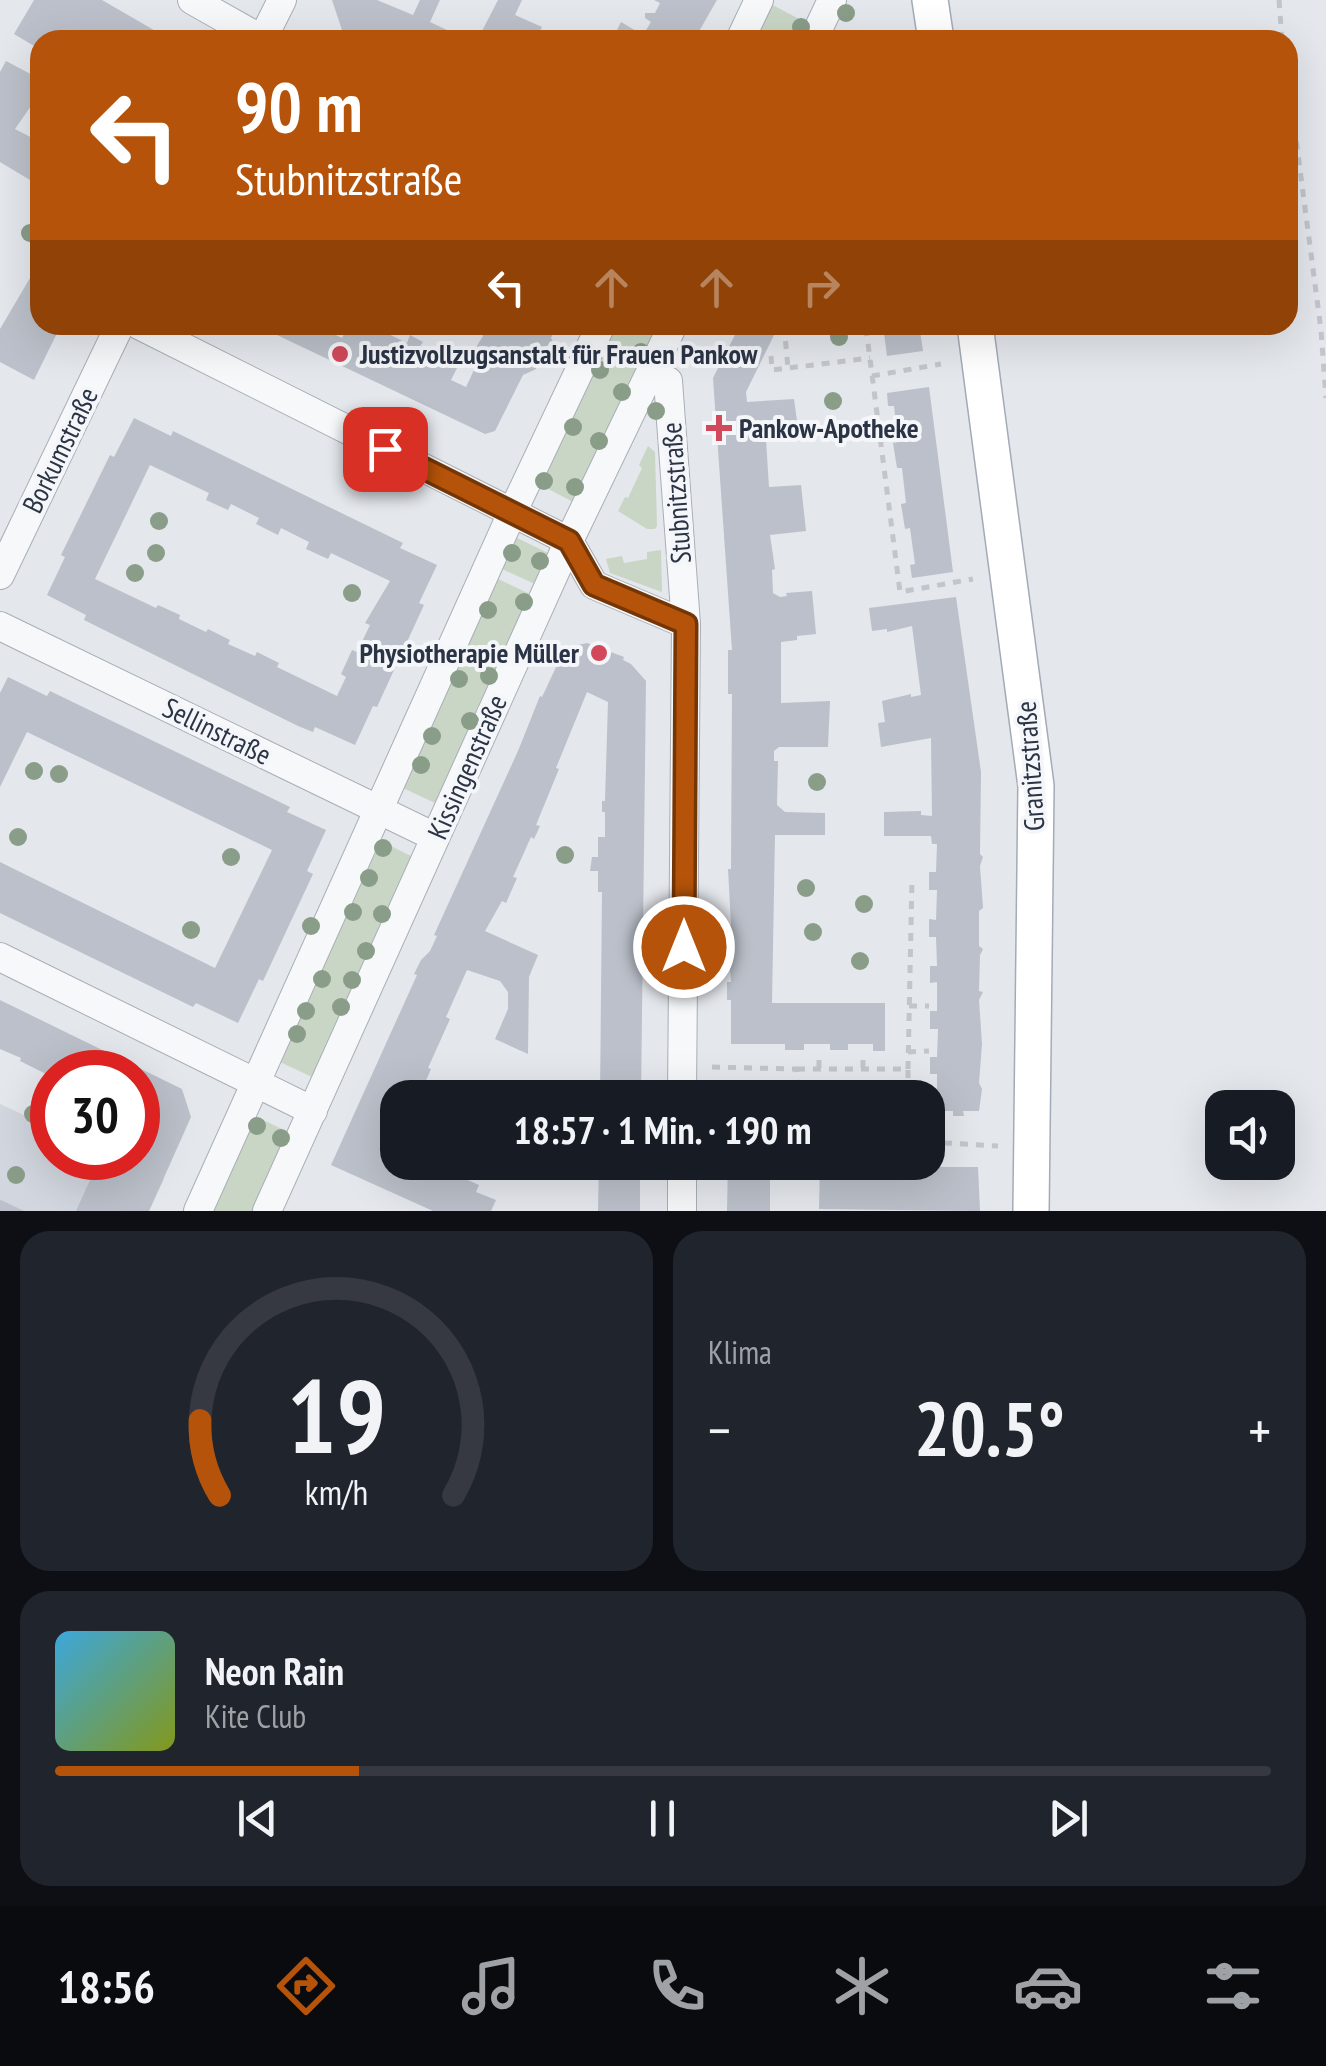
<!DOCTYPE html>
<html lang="de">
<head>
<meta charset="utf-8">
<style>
  body { margin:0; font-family:"PT Sans Narrow",sans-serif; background:#20242c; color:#f1f3f6; height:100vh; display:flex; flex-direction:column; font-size:38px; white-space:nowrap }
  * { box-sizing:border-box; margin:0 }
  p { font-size:32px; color:#9ea1a6 }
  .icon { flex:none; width:55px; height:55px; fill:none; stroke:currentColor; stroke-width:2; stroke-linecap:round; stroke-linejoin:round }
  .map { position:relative; height:1211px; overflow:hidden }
  .panel { display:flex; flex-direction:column; gap:20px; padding:20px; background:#0d0f14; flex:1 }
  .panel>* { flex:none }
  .top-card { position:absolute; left:30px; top:30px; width:1268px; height:305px; border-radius:30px; box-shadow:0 10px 40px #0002; background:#b45309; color:#fff; overflow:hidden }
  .buttons { position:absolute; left:1205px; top:1090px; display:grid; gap:20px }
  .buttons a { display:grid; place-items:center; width:90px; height:90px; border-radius:20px; background:#171b24; box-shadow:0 10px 40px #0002; font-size:50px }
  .speed { position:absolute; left:30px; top:1050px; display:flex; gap:20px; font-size:50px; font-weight:700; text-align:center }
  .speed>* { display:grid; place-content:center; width:130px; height:130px; border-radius:50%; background:#171b24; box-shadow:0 10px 40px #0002; line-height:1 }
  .speed .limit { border:15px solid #d22; background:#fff; color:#111 }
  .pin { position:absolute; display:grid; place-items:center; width:85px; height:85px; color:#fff; margin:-42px; border-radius:20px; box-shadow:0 5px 15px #0006 }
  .me { position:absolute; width:110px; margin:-55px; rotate:0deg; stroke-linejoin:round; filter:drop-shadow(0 0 8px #0008) }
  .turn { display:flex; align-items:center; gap:35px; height:210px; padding:0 40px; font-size:45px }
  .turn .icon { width:130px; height:130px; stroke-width:2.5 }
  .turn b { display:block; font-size:70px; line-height:85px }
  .lanes { display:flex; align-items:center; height:95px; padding:0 40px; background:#0003; justify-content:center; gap:50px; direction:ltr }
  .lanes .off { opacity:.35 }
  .big { font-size:75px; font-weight:700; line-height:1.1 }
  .panel .widget { flex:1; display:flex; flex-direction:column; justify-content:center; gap:15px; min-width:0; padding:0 35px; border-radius:30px; background:#20242c }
  .panel .dial { align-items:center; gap:0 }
  .dial svg { height:260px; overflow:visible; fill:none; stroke:#363941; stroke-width:7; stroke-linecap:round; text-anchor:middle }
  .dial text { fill:#f1f3f6; stroke:none }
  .song { display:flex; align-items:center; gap:30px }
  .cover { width:120px; height:120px; border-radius:15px; background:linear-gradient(135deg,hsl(200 70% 55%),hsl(70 70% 35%)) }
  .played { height:10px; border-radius:5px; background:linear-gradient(90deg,#b45309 25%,#363941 25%) }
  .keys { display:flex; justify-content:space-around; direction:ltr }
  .heat { display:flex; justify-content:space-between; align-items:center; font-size:55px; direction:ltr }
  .panel .tiles { flex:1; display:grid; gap:20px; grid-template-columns:1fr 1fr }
  .widget:last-child { grid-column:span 2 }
  .trip { position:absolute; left:380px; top:1080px; width:565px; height:100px; border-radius:30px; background:#171b24; box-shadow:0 10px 40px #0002; font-weight:700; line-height:100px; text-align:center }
  .menu { display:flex; height:160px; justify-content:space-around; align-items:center; background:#090b0e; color:#9ea1a6 }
  .menu .icon { width:70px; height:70px }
  .menu .selected { color:#b45309 }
  .menu b { font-size:45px; color:#f1f3f6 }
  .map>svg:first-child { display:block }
</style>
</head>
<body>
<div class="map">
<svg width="1326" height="1211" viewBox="0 0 1326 1211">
  <rect width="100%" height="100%" fill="#e4e7ec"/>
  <path fill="#d2d6de" d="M0 1104 52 1128V1158H115L164 1179 149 1211H0Z"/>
  <path fill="#c9d6c5" d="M771 4 810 25 802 40H753Z
    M612 325H663L575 503 537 483Z
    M648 446 655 452 657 526 655 529H647L618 511 625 497 628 498 642 468 639 465Z
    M517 538 550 554 535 584 502 569Z
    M661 550 662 592 610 573 606 559 622 556 624 563 647 559V552Z
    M496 578 532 595 437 804 401 787Z
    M381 841 413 857 312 1077 280 1062Z
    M251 1114 292 1134 256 1211H207Z"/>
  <path fill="#bbc0ca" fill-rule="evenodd" d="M34 0H102L171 40H40V48L35 50 34 46 14 34Z
    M332 0H377L413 15 420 0H440L430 22 468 40H358L343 33Z
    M498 0H522L515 15 542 27 535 40H489L491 37 481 33Z
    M654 0H717L694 40H612L621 22 643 35 651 22 645 18V13H655L660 3Z
    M6 61 40 79V93L15 129 40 142V186L0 162V72Z
    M40 261V325H61L34 380 0 362V329Z
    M256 325H315L342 338 349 325H377L376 328 407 343 410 335 423 342 418 349 457 368 451 380 466 387 482 353 475 349 483 336 479 325 556 327 551 338 553 342 549 343 544 352 549 356 542 357 536 369 523 375 495 431 485 434Z
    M740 325H764L776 331 746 392 747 402 794 399 797 421 765 424 769 487 801 485 806 531 770 535 775 569 772 570 773 593 780 597 787 596 786 593 812 591 816 634 797 636V640L781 642V703L830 701 828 747H779L774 751V761H778L777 805 785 812 825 813V835H775L772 1003H885V1051H873V1044H848V1050H830V1044H804V1050H785V1044H731V1000H727V982H731L727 925H731L728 869H731L732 694H728V650H732L713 378Z
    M883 325H919L923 351 887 356Z
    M929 387 953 572 912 578 910 565 915 564 910 528 905 529 901 504 906 503 902 468H897L893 443 898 442 894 406H888L887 393Z
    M134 418 171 436 173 431 403 543 400 548 437 565 419 603 424 605 377 707 373 706 355 745 315 727 313 732 298 726 84 620 86 615 47 595 65 557 61 555 110 455 114 457ZM150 465 209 493 206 500 228 510 231 504 259 518 256 524 278 535 281 528 309 542 306 549 328 559 331 553 390 581 365 623 370 625 357 652 352 650 341 674 346 677 337 696 277 667 279 663 257 652 255 656 228 644 230 640 208 629 206 632 179 619 180 615 158 605 156 608 95 579Z
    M956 597 981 772 980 854 983 857 980 866 983 908 979 911V946L983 949 980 955 979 991 983 992 979 1000 982 1044 979 1083 982 1089 979 1111H963L964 1116H953V1111H937V1074H930V1057H937L938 1029H930V1011H937V982L930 983V966H937L936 937H929V919L936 920 937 890H929V872H936L937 844H932L931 836H884V812L921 811V815L932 816 931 738 881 747 878 723 885 722 882 701 911 694V697L921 695 912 626 887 632V629L872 631 869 608Z
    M587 643 624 657 623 660 631 664 646 681 641 1098H600L602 892H598V871H590L592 857H598V837H605V812H602V801H605L608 702 587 692 556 768 559 769 536 825 540 826 534 839 531 837 513 877 517 878 506 903 502 901 485 931 538 955 529 977 528 1054 495 1039 508 1009V992L500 981 467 970 446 1017 450 1019 428 1068 431 1069 421 1092 411 1088 407 1098H398V1119L385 1147 398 1152V1162H427L479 1185 476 1192 496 1200 491 1211H433L331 1165 417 975 414 974 421 960 430 951 437 936 434 935 518 751 540 696 542 697 565 648Z
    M8 677 47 696 50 691 290 807 287 812 326 830 307 871 313 874 263 981 259 979 238 1023 196 1003 193 1007 0 913V862L215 968 272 850 27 732 0 787V693Z
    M0 1000 182 1089 191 1117 149 1211H76L100 1158H138V1127L142 1118 138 1115V1072H52V1077L20 1061 21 1058 0 1049Z
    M52 1077V1107L42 1102Z
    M599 1162H640V1211H598Z
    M728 1162H770V1211H727Z
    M820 1163H832L831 1166 876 1163V1166L902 1167V1163H921V1167H978L980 1211 819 1209Z
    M0 1200 3 1201 24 1211H0Z"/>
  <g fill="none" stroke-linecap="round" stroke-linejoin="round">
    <defs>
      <path id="minor" d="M192 0 263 40
        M262 40 282 0
        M740 40 759 0
        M813 40 832 0
        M139 325 569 541 594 585 686 624
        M651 371 668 381 686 624 682 1098
        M0 575 120 325
        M0 626 435 837
        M0 957 313 1111
        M198 1211 512 513 601 325
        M267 1211 569 541 673 325
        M682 1211V1162"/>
      <path id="major" d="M930 0 936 40
        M975 325 1036 786 1031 1211"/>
    </defs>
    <use href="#minor" stroke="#a9aeb7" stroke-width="30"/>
    <use href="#major" stroke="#a3abb8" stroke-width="38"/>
    <path stroke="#c2c5cb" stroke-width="5" stroke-dasharray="8 8" stroke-linecap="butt" d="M1279 0 1282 40
      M1288 78 1321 330 1326 398
      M784 325 788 368
      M866 328 900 592 973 579
      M771 356 772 370 870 358
      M872 376 941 364
      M909 1006H929
      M908 1052 929 1051
      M712 1067 797 1069 799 1098
      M819 1068V1053
      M863 1068V1055
      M797 1069H908V1098
      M908 1069 912 878
      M908 1097H929
      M928 1142 998 1146"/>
    <use href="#minor" stroke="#f7f8fa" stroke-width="28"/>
    <use href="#major" stroke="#fff" stroke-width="35"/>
  </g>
  <g fill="#899d89">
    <circle cx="846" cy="13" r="9"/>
    <circle cx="801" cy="27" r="9"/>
    <circle cx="30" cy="233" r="9"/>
    <circle cx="839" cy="337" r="9"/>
    <circle cx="641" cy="352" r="9"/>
    <circle cx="600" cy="370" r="9"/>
    <circle cx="622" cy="392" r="9"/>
    <circle cx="833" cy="401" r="9"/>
    <circle cx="656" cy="411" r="9"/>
    <circle cx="573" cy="427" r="9"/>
    <circle cx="599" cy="441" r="9"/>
    <circle cx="544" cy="481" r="9"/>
    <circle cx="575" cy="487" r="9"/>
    <circle cx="159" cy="521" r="9"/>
    <circle cx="156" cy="553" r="9"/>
    <circle cx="512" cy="553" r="9"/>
    <circle cx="540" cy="561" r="9"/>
    <circle cx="135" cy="573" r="9"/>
    <circle cx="352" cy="593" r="9"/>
    <circle cx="524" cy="602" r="9"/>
    <circle cx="488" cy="610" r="9"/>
    <circle cx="489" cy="676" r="9"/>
    <circle cx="459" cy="679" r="9"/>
    <circle cx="470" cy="721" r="9"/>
    <circle cx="432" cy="736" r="9"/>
    <circle cx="421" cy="765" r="9"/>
    <circle cx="34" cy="771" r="9"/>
    <circle cx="59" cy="774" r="9"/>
    <circle cx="817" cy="782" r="9"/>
    <circle cx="18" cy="837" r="9"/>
    <circle cx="383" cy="848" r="9"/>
    <circle cx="565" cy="855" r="9"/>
    <circle cx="231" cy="857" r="9"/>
    <circle cx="369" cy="878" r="9"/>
    <circle cx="806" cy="888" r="9"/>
    <circle cx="864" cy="904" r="9"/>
    <circle cx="353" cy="912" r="9"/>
    <circle cx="382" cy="914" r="9"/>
    <circle cx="311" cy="926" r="9"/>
    <circle cx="191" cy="930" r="9"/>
    <circle cx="813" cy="932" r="9"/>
    <circle cx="366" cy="951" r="9"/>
    <circle cx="860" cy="961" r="9"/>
    <circle cx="322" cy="979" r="9"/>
    <circle cx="352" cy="980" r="9"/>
    <circle cx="341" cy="1007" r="9"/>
    <circle cx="306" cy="1011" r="9"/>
    <circle cx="297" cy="1034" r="9"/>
    <circle cx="33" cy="1114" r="9"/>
    <circle cx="257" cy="1126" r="9"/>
    <circle cx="281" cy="1138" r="9"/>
    <circle cx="16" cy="1175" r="9"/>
  </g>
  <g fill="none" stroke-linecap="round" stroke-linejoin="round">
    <defs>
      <path id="route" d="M385 449 569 541 594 585 686 624 684 947"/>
    </defs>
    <use href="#route" stroke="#753606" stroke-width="25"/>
    <use href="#route" stroke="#b45309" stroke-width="18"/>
  </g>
  <g fill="#d1495b" stroke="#f4f6f9" stroke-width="4">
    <circle cx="340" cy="354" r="10"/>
    <path d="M714 413h10v10h10v10h-10v10h-10v-10h-10v-10h10z"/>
    <circle cx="599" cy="653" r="10"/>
  </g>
  <g text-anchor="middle" stroke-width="8" stroke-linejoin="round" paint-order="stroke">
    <g font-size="28" font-weight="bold" fill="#2b3445" stroke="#f4f6f9" text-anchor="start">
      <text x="360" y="364">Justizvollzugsanstalt für Frauen Pankow</text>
      <text x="739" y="438">Pankow-Apotheke</text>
      <text x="579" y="663" text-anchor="end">Physiotherapie Müller</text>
    </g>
    <g font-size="28" fill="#2b3445" stroke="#f4f6f9">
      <text transform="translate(60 450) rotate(-64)" y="10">Borkumstraße</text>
      <text transform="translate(676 493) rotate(-94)" y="10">Stubnitzstraße</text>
      <text transform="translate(217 731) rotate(26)" y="10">Sellinstraße</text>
      <text transform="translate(1030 766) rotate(-94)" y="10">Granitzstraße</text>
      <text transform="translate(467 767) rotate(-66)" y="10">Kissingenstraße</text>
    </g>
  </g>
</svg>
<div class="buttons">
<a><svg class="icon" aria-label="sound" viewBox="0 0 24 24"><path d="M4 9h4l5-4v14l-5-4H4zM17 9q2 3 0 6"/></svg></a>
</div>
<div class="speed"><div class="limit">30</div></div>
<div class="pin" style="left:385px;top:449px;background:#d93025"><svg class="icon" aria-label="arrive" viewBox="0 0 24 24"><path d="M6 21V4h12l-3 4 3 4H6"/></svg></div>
<svg class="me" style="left:684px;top:947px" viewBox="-20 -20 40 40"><circle r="17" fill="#b45309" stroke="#fff" stroke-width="3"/><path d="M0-11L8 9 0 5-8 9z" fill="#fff"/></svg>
<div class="trip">18:57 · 1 Min. · 190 m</div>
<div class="top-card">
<div class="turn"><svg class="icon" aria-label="left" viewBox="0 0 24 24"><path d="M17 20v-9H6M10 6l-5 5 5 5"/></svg><div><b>90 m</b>Stubnitzstraße</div></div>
<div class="lanes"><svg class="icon" aria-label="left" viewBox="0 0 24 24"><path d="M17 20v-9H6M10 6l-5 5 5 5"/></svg><svg class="icon off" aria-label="ahead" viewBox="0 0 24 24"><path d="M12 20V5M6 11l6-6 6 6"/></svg><svg class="icon off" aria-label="ahead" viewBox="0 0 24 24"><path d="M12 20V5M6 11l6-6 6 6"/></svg><svg class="icon off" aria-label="right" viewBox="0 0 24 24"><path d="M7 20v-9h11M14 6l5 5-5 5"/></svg></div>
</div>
</div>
<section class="panel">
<div class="tiles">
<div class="widget dial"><svg viewBox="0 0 100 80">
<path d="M14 69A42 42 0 1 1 86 69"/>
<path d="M14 69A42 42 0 0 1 8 46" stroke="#b45309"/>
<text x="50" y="56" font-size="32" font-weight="700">19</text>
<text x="50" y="72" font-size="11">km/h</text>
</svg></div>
<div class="widget"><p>Klima</p>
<div class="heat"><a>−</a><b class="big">20.5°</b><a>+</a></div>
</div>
<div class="widget">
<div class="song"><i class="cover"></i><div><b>Neon Rain</b><p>Kite Club</p></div></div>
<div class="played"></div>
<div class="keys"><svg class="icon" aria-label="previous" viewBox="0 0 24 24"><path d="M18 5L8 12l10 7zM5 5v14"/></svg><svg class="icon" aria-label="pause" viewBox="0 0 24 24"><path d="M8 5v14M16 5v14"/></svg><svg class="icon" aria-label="next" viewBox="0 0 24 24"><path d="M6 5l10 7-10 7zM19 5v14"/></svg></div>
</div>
</div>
</section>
<nav class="menu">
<b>18:56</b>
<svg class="icon selected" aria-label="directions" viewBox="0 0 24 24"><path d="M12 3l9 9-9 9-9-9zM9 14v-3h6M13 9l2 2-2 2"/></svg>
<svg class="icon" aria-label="music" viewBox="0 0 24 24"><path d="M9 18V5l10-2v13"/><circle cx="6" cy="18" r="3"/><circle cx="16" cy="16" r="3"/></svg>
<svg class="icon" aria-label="phone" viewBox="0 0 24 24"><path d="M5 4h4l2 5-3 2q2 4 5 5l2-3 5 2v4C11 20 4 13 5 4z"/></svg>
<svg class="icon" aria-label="climate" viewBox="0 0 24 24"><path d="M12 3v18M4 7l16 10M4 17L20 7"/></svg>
<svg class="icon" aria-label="car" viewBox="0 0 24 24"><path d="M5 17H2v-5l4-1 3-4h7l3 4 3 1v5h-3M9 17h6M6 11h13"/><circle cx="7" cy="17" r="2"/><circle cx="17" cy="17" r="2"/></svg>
<svg class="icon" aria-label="filters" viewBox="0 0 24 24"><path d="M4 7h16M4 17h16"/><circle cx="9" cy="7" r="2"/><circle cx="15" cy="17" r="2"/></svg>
</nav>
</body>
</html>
